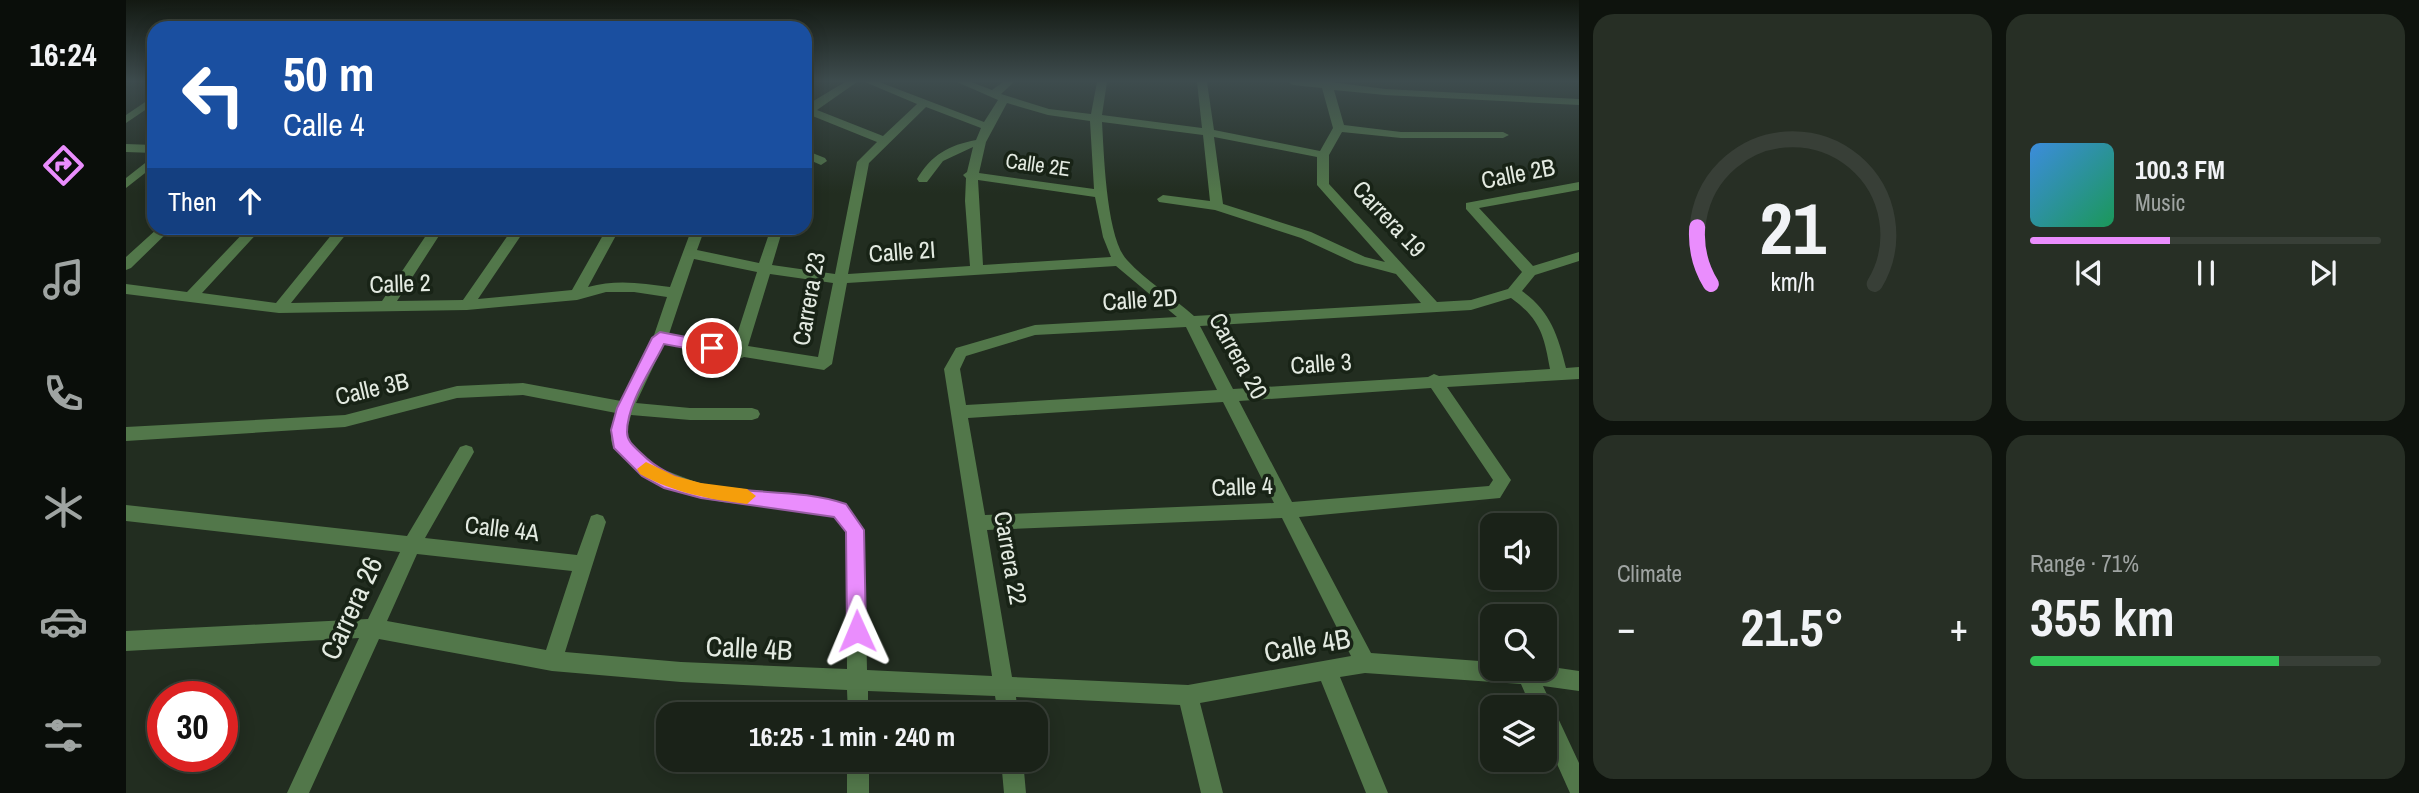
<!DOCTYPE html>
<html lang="en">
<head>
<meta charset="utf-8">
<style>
  body { margin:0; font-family:"Archivo Narrow",sans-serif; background:#272f25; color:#f1f3f6; height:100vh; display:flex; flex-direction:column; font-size:26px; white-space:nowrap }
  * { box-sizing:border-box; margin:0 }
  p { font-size:23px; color:#9fa4a2 }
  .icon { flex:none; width:38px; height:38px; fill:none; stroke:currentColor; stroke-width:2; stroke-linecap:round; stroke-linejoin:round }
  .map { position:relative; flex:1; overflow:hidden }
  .sheet { display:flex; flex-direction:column; gap:14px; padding:14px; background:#0e130d; width:840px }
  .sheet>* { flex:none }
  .top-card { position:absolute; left:21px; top:21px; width:665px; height:214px; border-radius:21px; box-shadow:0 4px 18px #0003,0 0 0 2px #383f37; background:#1a4fa0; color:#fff; overflow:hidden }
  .controls { position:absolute; left:1354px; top:513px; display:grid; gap:14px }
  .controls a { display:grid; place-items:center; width:77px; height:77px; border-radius:14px; background:#1a2218; box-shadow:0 4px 18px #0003,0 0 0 2px #383f37; font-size:35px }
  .speed { position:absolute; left:21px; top:681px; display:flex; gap:14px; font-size:35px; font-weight:700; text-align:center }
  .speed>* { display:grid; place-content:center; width:91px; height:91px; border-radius:50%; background:#1a2218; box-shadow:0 4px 18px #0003,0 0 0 2px #383f37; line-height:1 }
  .speed .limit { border:10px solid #d22; background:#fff; color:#111 }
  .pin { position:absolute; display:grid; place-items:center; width:60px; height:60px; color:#fff; margin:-30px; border:4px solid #fff; border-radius:50%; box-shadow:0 2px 7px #0007 }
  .me { position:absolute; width:77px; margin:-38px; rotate:359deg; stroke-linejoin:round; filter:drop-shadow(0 0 5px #0008) }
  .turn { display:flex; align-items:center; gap:24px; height:147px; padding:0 21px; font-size:32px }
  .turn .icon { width:91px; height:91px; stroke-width:2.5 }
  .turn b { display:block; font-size:49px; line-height:60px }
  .then { display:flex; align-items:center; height:66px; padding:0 21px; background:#0003; gap:14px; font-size:26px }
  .big { font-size:52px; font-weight:800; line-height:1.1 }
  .sheet .card { flex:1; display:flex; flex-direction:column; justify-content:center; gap:10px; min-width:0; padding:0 24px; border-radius:21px; background:#272f25 }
  .sheet .dial { align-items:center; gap:0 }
  .dial svg { height:182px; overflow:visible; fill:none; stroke:#383f37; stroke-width:7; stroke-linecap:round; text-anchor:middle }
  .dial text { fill:#f1f3f6; stroke:none }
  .song { display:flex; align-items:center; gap:21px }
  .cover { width:84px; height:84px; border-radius:10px; background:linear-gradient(135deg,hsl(210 70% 55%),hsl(150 70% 35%)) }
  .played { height:7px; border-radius:4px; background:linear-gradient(90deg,#ea8dfd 40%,#383f37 40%) }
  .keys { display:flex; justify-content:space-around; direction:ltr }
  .heat { display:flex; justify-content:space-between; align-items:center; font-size:38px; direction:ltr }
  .charge { height:10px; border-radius:5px; background:linear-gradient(90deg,#34c759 71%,#383f37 0) }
  .sheet .tiles { flex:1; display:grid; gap:14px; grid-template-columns:repeat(2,1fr) }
  .trip { position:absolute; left:530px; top:702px; width:392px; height:70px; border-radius:21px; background:#1a2218; box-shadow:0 4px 18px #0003,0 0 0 2px #383f37; font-weight:800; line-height:70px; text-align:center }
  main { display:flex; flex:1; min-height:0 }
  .tab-bar { display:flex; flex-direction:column; width:126px; justify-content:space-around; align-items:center; background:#0a0e0a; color:#9fa4a2 }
  .tab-bar .icon { width:49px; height:49px }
  .tab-bar .selected { color:#ea8dfd }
  .tab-bar b { font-size:32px; color:#f1f3f6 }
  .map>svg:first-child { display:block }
</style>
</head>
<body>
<main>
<nav class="tab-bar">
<b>16:24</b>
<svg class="icon selected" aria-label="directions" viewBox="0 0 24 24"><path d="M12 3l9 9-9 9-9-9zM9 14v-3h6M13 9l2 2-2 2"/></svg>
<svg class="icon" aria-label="music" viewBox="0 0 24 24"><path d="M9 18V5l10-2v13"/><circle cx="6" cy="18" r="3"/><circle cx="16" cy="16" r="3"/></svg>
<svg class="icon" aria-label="phone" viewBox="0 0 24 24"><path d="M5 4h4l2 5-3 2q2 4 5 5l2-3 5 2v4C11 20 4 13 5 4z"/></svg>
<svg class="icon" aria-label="climate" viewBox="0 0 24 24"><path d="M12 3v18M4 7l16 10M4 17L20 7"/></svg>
<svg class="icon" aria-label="car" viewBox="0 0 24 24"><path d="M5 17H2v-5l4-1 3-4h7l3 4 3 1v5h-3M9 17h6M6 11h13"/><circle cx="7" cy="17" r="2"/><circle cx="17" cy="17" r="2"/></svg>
<svg class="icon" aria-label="filters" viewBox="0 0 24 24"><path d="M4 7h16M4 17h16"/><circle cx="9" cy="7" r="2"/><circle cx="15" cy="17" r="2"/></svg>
</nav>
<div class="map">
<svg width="1453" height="793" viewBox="0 0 1453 793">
  <rect width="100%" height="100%" fill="#222d20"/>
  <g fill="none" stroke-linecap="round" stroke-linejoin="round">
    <path fill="#52774a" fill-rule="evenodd" d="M719 82H731L691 110 757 136 791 104 739 82H753L858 122 872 100 831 82H845L866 90 877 82H888L875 94 923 109 965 114 971 82H981L976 115 1076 128 1071 82H1081L1088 130 1194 151 1207 128 1196 88 1167 85 1162 82H1205L1259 89 1453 99V105L1259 95 1208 90 1218 125 1275 132H1377L1383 135 1377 138H1275L1216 132 1203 155V184L1311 302 1345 300 1382 289 1396 272 1340 209V203L1453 182V190L1353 208 1407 266 1453 252V261L1409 275 1396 291C1424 311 1432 335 1440 368L1453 367V379L1321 387 1385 480 1374 498 1173 517 1245 653 1367 662V668H1419V666L1453 671V691L1417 686 1453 763V793H1444L1419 737V707H1405L1395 684 1239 673 1214 677 1262 793H1240L1195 681 1074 703 1097 793H1075L1054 705 890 697 892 714H872L869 696 742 691V714H722L721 690 555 682 426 671 253 639 183 793H161L233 638 0 651V631L242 619 274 552 0 521V505L281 536 334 447 340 445 346 447 348 452 299 538 451 555 465 516 471 514 477 516 480 522 439 652 555 662 721 669 720 532 708 516C640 499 554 515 500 460 496 455 488 450 486 444 483 434 487 422 490 413L397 395 331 398 219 427 0 441V427L219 415 331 386 397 383 495 401 527 338 541 297 508 292H480L451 300 341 310 153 313 0 294V284L61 292 122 228H136L76 293 150 303 211 228H225L165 303 256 301 305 228H318L271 301 337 300 387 228H400L352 299 446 290 481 228H494L462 287C490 279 516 283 544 287L566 228H579L571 250 633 263 645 228H657L646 265 709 274 731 162 751 142 684 115 679 116V106ZM881 103 922 115 964 121 968 189 853 173 860 142ZM800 107 855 128 850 140C823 145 805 155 791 179L793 182H801L817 161 847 147 841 172 837 175 840 178 839 201 844 266 722 274 743 163ZM976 122 1077 135 1084 201 1037 195 1031 199 1033 202 1089 210 1175 238 1229 263 1270 274 1295 303 1068 316C1047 297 1020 281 1001 260 980 238 978 153 976 122ZM1088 137 1191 157V185L1259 262 1239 257 1185 232 1097 204ZM852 180 969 197 977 237 985 257 857 265ZM568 259 631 272 608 344 543 334ZM990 266 1051 317 909 325 830 348 818 369 866 676 741 670 738 530 720 505 702 499 575 484 528 466 502 440 501 430 505 415 564 420H626L632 418 634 414 632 410 626 408H564L510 403 538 344 607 355 613 359 618 357 698 370 706 364 721 283ZM644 274 707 283 692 357 622 346ZM1385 298C1414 319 1418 335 1424 369L1313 376 1308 374 1302 377 1107 389 1074 326 1345 310ZM1060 327 1091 390 840 405 834 369 840 356 909 335ZM1305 388 1367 480 1363 486 1166 502 1113 401ZM1097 402 1148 503 859 515 842 418ZM1156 518 1225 656 1062 685 886 677 861 530ZM291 554 446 571 420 650 261 621Z
      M28 96V104L0 123V115Z
      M0 144 28 145V153L0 152Z
      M679 150 699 158 701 161 695 165 679 158Z
      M28 156V166L0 188V178Z
      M32 228H46L5 268 0 270V257Z
      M721 760H743V793H721Z
      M875 760H897L900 793H878Z"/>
  </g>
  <linearGradient id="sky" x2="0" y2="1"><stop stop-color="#131912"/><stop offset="0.42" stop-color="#3e4c4e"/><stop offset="1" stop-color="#3e4c4e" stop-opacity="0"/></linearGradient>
  <rect width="1453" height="193" fill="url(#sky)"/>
  <path fill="#ea8dfd" stroke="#985ca4" stroke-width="2" d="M534 332 586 342 594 348 586 353 538 344C526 369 501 403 501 432 501 442 509 447 516 454 568 506 655 481 720 504L738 530 740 631 738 638 731 641 724 638 721 631 720 532 708 517 575 498 538 488 516 476 488 448 485 430 491 408 526 338Z"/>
  <path fill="#f59e0b" d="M520 462 549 476 575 483 621 489 630 496 621 504C582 499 549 493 514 474L511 469Z"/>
  <g text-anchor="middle" stroke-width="7" stroke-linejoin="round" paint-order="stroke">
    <g font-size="21" fill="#e3eae1" stroke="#182316">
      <text transform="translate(912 165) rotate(8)" y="7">Calle 2E</text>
    </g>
    <g font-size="24" fill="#e3eae1" stroke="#182316">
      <text transform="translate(1392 174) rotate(-11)" y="8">Calle 2B</text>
      <text transform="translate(1263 219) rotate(47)" y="8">Carrera 19</text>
      <text transform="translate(776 252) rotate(-4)" y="8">Calle 2I</text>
      <text transform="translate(274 284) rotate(-2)" y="8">Calle 2</text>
      <text transform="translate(683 299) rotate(-80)" y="8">Carrera 23</text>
      <text transform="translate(1014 300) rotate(-4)" y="8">Calle 2D</text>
      <text transform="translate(1112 356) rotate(61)" y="8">Carrera 20</text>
      <text transform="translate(1195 364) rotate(-4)" y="8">Calle 3</text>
      <text transform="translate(246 389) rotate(-13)" y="8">Calle 3B</text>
      <text transform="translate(1116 487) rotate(-2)" y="8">Calle 4</text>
      <text transform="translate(376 529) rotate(7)" y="8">Calle 4A</text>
      <text transform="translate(884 558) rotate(80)" y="8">Carrera 22</text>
    </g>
    <g font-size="28" fill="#e3eae1" stroke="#182316">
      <text transform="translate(225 608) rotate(-65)" y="10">Carrera 26</text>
      <text transform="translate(1181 645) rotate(-10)" y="10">Calle 4B</text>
      <text transform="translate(623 648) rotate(3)" y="10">Calle 4B</text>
    </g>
  </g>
</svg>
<div class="controls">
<a><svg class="icon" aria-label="sound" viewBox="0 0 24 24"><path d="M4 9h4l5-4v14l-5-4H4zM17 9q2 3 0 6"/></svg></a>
<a><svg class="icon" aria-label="search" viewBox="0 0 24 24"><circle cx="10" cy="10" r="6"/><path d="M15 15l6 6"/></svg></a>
<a><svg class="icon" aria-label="layers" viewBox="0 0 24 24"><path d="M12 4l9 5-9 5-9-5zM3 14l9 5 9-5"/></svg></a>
</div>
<div class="speed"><div class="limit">30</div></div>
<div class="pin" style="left:586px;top:348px;background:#d93025"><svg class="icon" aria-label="arrive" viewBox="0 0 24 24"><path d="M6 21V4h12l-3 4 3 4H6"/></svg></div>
<svg class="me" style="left:731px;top:631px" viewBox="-20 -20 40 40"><path d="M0-17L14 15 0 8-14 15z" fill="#ea8dfd" stroke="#fff" stroke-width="4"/></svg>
<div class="trip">16:25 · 1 min · 240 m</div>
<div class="top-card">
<div class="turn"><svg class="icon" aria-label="left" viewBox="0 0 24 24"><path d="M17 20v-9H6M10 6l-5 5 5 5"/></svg><div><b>50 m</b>Calle 4</div></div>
<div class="then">Then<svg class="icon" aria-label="ahead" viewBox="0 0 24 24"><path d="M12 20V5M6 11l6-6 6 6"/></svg></div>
</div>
</div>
<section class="sheet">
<div class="tiles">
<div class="card dial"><svg viewBox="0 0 100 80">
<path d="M14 69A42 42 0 1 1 86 69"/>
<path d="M14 69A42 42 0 0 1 8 44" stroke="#ea8dfd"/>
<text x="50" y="56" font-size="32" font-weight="700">21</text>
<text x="50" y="72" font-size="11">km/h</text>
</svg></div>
<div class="card">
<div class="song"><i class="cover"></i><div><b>100.3 FM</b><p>Music</p></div></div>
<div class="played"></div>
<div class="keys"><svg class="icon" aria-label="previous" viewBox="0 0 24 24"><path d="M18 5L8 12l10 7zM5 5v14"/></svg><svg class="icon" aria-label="pause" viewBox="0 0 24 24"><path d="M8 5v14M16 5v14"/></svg><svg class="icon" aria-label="next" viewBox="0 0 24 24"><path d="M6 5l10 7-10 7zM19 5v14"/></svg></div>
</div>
<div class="card"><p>Climate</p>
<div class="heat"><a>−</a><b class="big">21.5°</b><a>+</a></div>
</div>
<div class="card"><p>Range · 71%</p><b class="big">355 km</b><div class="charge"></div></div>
</div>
</section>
</main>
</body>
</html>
